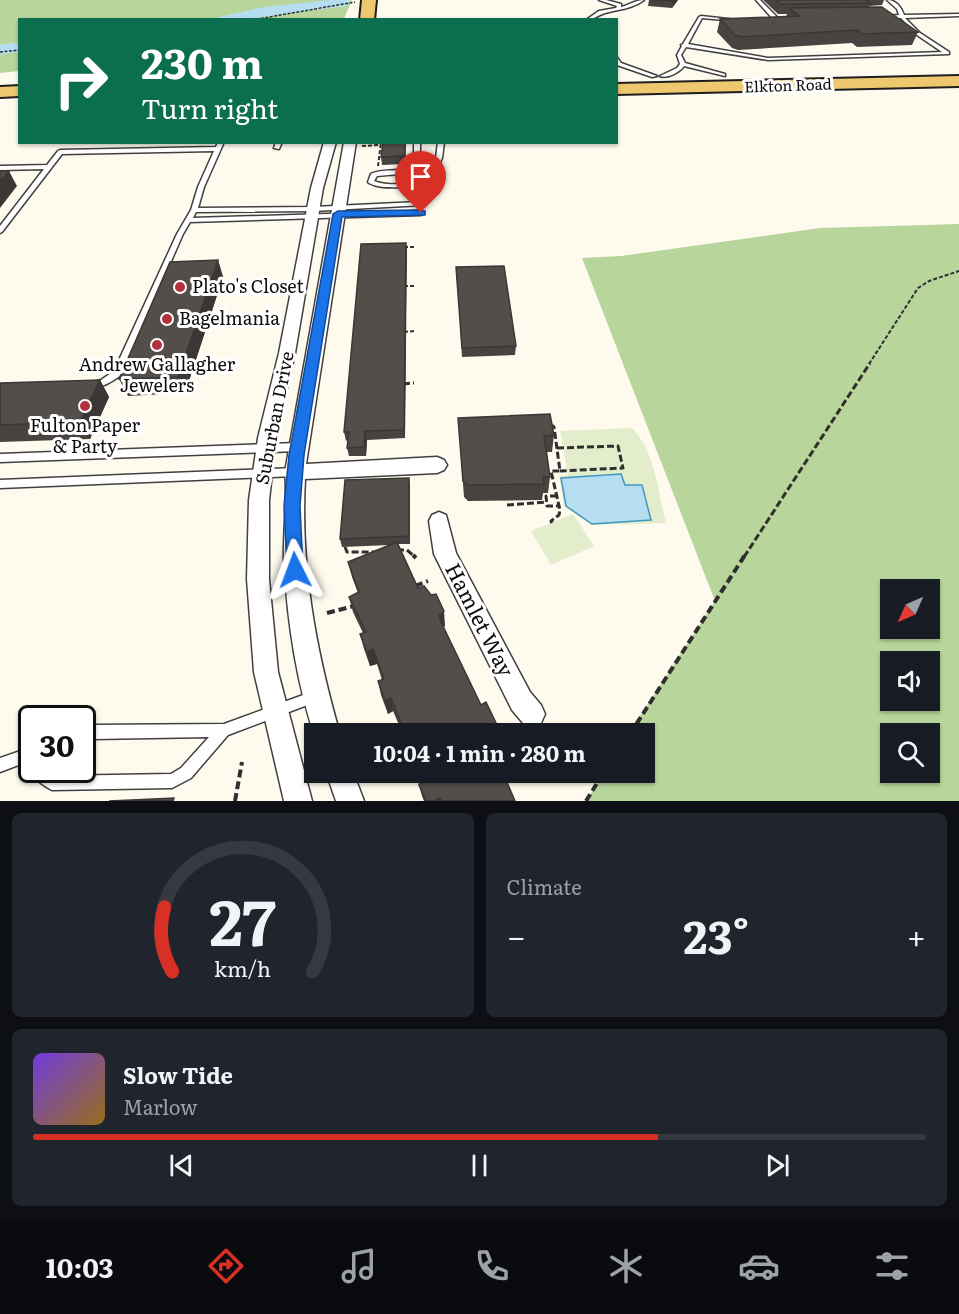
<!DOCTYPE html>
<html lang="en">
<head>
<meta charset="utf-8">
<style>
  body { margin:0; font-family:Literata,serif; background:#20242c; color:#f1f3f6; height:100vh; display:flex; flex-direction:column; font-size:22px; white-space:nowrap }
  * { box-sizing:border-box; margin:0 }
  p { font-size:20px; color:#9ea1a6 }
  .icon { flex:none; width:33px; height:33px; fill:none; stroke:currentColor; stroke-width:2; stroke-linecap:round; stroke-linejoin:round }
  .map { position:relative; height:801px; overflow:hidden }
  .panel { display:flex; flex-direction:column; gap:12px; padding:12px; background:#0d0f14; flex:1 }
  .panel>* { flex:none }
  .hud { position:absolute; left:18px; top:18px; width:600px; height:126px; border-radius:0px; box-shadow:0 2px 4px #0004; background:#0b6e4f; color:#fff; overflow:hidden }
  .needle { width:39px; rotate:225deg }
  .buttons { position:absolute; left:880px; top:579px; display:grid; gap:12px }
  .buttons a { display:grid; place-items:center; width:60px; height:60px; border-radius:0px; background:#171b24; box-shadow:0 2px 4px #0004; font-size:30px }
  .speed { position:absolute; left:18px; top:705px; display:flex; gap:12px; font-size:30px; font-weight:700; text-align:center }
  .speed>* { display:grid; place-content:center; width:78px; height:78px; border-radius:50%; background:#171b24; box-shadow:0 2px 4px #0004; line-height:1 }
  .speed .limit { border:3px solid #111; border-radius:9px; background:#fff; color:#111 }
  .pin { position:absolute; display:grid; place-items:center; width:51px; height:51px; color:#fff; margin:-62px -26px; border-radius:50% 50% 50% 0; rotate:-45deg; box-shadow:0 0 6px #0007 }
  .pin .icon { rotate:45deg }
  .me { position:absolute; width:66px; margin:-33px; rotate:357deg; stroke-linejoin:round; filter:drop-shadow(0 0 4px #0008) }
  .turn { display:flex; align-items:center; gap:21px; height:126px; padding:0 24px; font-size:27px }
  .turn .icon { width:78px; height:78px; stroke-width:2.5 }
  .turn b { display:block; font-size:42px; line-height:51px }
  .big { font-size:45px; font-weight:700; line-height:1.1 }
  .panel .widget { flex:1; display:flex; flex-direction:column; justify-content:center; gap:9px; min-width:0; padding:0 21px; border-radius:9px; background:#20242c }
  .panel .dial { align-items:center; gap:0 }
  .dial svg { height:156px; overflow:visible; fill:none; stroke:#363941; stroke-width:7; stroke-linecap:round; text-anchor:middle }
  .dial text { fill:#f1f3f6; stroke:none }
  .song { display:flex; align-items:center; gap:18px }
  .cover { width:72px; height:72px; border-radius:9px; background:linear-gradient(135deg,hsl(260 70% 55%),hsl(40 70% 35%)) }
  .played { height:6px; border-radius:3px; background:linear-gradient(90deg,#d93025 70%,#363941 70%) }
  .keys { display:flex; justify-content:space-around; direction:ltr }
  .heat { display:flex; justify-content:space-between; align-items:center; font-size:33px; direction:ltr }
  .panel .tiles { flex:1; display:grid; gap:12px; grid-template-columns:1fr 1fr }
  .widget:last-child { grid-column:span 2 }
  .trip { position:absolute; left:304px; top:723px; width:351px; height:60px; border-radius:0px; background:#171b24; box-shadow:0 2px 4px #0004; font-weight:700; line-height:60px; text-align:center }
  .dock { display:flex; height:96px; justify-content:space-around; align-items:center; background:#090b0e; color:#9ea1a6 }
  .dock .icon { width:42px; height:42px }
  .dock .active { color:#d93025 }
  .dock b { font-size:27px; color:#f1f3f6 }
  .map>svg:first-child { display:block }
</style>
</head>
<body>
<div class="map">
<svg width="959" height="801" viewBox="0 0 959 801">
  <rect width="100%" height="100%" fill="#fefaee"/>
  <path fill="#b8d59b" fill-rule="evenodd" d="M0 0H352L344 19 20 20 19 71 0 73Z
    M959 224V801H586L604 773 645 772V734L629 733 715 601 582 258 621 256 820 228ZM891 590H930V628H891ZM891 662H930V700H891ZM891 734H930V772H891Z"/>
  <path fill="#e3edcb" d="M632 428C655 451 658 492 666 523L591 525 564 506 559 476 568 475 560 431Z
    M573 514 594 546 551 565 531 531Z"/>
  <path fill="#b6def1" stroke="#4396c2" stroke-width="1.5" d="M621 474 625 485H642L651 520 592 524 566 506 561 478Z"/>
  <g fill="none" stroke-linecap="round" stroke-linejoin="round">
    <path fill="#b6def1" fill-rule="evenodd" d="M331 0H351L346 6 341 7C300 11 258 20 217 20L219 17 264 7Z
      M20 42V51L0 55V45Z"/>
    <defs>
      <path id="lane" d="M599 0H606L621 4V7C629 5 636 0 644 0 632 9 619 9 605 13 598 15 593 20 586 20L599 11 616 8 617 6Z
        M756 0H760L776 16V18H772Z
        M887 0C896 0 901 7 904 15L959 14V16L905 18 920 33 949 52V54L768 60 686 47 681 55 685 63 725 74V76L684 66C680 72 667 79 660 76L677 68 680 64 677 55 682 46 681 45 683 44 699 17 701 16 737 20 735 21 702 18 688 44 768 58 942 52 917 35 901 18H884L886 16 899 15 897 9Z
        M616 56 621 63 657 76 652 77 617 65Z
        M218 142H224L204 187 198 208 313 207 419 202 421 194C405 182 386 192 369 183L368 182 371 174C385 167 401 175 414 163V142H420V164C408 176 393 174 377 176L374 181C390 188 407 180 422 189L436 158 438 142H444L442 158 429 187 424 205 313 211 196 212 193 218 421 211 424 213 421 215 190 222 183 234 121 375C110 383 100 389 86 388L85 386 86 384 101 380 114 371 177 234 191 210 198 187 214 151 62 154 2 232 0 233V226L44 169 0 170V166L47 165 58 151 60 150 216 147Z
        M276 142H282L279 149 274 148Z
        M298 443 301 444 303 447 301 450 298 451 0 462V454Z
        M295 468 298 469 300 472 298 475 295 476 0 488V480Z
        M314 691 318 693 320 697 318 701 228 735 191 778 172 788 52 790C44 786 33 778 29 770L32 765V770H46L54 776 171 774 181 768 209 737 93 739 82 740V727L93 725 224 724Z
        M32 747V760L0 772V758Z"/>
      <path id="street" d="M324 142H336L323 188 295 353 276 438 269 500V579L278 672 312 801H284L254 672 247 579 249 500 258 438 279 353 311 188Z
        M344 142H356L306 464 437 457 444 460 447 465 444 470 437 473 305 479C300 566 316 651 340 734H315V737C296 681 287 618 284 560 283 531 288 499 285 472Z
        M439 512 446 515 456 553 530 692 541 705 545 714 541 723 532 727 523 723 512 710 434 554 429 521 432 515Z
        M326 772H353L364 801H336Z"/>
      <path id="primary" d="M362 0H376L374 20H360Z
        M959 76V86L616 94V84Z
        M20 86V96L0 97V87Z"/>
    </defs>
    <use href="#lane" stroke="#404040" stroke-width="3"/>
    <use href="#street" stroke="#404040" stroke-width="3"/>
    <use href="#primary" stroke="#1e1e1e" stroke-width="4"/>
    <path stroke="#2f2f2f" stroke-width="1.5" stroke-dasharray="3 1.5" stroke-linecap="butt" d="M252 20 355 2
      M0 52 20 50"/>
    <path stroke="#2f2f2f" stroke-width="2" stroke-dasharray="4 2" stroke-linecap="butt" d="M362 146 380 145
      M378 166 381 142
      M404 247H414
      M404 286H414
      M404 332 414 331
      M869 364 918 288 929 281 959 271"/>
    <path stroke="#2f2f2f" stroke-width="3" stroke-dasharray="7 3" stroke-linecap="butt" d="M403 384 414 383
      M550 424 554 427 560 471H551L560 510 559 515 551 521 552 523
      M557 448 618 446 623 468 560 471
      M557 496H546L547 506H559
      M507 505 547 502
      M345 547 347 552H376
      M397 550H407L415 557
      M744 557 870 363"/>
    <path stroke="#2f2f2f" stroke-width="4" stroke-dasharray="8 4" stroke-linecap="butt" d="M413 555 416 558
      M415 586 428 581
      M327 613 354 606
      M630 734 745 555
      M515 772 527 779
      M502 777 511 772
      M235 801 242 762
      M586 801 604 772"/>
    <use href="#lane" fill="#fff" fill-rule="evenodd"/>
    <use href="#street" fill="#fff" fill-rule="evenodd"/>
    <use href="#primary" fill="#edc86e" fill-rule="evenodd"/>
  </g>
  <path fill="#484340" d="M649 0H678L672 8 648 6Z
    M763 0H884L882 5 870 6 869 7 918 32 912 45 857 47 852 43 738 50 732 48 717 32 720 19 786 17 787 14H778Z
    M231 142H259L231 143Z
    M383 142H406L405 164 382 165 381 157Z
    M406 243 405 438 367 440 366 456H349L347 448 348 440 346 441 344 432Z
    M218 260 223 277 185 393 128 396 119 379Z
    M457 275 516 346 515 355 462 357Z
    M100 380 109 397 90 439 0 442V383Z
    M458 418 554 435 552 452H547L550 477 548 493H543L542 500 468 501 464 497Z
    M410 486V544H398L418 588 445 626 443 627 481 705 402 732 393 711 388 714 381 695 378 681 382 680 377 664 370 666 364 649 360 634 363 633 353 612 349 597 358 593 352 577 348 562 390 545 342 547 340 539Z
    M419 772H492L494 777 515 801H424L422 796 419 785 421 777Z"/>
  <path fill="#3b3734" d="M674 0H678L672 8 673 1Z
    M9 171 17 186 0 208V182Z
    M406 243 407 251 405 438 404 430Z
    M218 260 223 277 185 393 178 377Z
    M100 380 109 397 90 439 80 422Z
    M365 431 367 440 366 456 364 447Z
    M409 478 410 486V544L409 536Z
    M444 611 445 626 441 630 439 616Z
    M373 649 377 664 370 666 367 652Z
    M391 698 393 711 388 714 385 701Z
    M496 723V734H490L491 726Z"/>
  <path fill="#544e4a" stroke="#3b3734" stroke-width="1.5" d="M651 0H674L673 1Z
    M776 0H866L871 3 780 4Z
    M882 7 918 32 862 34 857 30 741 37 735 35 720 19 799 16 789 8Z
    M383 142H405V156L381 157Z
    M0 171H9L0 182Z
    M406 243 404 430 365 431 364 447 347 448 349 432H344L361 244Z
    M218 260 178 377 119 379 170 262Z
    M504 266 516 346 462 348 456 267Z
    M100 380 80 422 0 425V383Z
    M550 414 554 435 544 436 550 477H543L544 484 468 485 463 481 458 418Z
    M409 478V536L340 539 345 480Z
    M397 542 418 588 424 586 431 595 436 594 444 611 439 616 442 624 481 705 486 702 496 723 491 726 494 734H399L404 731 391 698 385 701 378 681 384 679 373 649 367 652 360 634 366 632 349 597 359 592 348 562Z
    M422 772H492L494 777 503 773 515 801H442L440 798 434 801H426L419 785Z
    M174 798 173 801H109Z"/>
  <path fill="#1a73e8" stroke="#114b97" stroke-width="1.5" d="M421 210 425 211V215L342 217 304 455 300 506 303 570 301 576 295 578 289 576 287 570 284 506 289 455 333 214 338 211Z"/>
  <g fill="#b1303d" stroke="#fff" stroke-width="2">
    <circle cx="180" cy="287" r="6"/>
    <circle cx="167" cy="319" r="6"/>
    <circle cx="157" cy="345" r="6"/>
    <circle cx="85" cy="406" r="6"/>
  </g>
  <g text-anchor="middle" stroke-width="6" stroke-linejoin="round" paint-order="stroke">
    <g font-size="15" fill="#0d0d0d" stroke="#fff">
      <text transform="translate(788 86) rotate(-2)" y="5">Elkton Road</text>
    </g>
    <g font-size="18" fill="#0d0d0d" stroke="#fff" text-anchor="start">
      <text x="192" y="293">Plato's Closet</text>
      <text x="179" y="325">Bagelmania</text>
      <text x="157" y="371" text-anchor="middle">Andrew Gallagher<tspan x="157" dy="21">Jewelers</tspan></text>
      <text x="85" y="432" text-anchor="middle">Fulton Paper<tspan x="85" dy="21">&amp; Party</tspan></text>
    </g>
    <g font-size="18" fill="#0d0d0d" stroke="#fff">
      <text transform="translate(275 418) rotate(-79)" y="6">Suburban Drive</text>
    </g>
    <g font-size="21" fill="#0d0d0d" stroke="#fff">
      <text transform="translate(479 620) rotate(63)" y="7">Hamlet Way</text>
    </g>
  </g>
</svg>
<div class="buttons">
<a><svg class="needle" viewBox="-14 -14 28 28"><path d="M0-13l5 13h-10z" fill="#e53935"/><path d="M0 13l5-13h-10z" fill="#9ea1a6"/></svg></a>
<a><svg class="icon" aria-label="sound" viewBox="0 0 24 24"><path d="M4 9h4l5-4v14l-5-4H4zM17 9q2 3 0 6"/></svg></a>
<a><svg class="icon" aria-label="search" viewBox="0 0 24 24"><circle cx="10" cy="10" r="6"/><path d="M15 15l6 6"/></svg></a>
</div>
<div class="speed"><div class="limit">30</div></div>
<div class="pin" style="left:421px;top:213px;background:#d93025"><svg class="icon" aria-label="arrive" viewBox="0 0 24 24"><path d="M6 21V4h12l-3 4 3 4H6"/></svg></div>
<svg class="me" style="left:295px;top:570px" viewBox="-20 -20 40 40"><path d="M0-17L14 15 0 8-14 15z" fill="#1a73e8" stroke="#fff" stroke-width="4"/></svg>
<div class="trip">10:04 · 1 min · 280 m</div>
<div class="hud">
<div class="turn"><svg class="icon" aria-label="right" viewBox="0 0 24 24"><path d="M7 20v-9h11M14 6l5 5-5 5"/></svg><div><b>230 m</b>Turn right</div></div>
</div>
</div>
<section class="panel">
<div class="tiles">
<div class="widget dial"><svg viewBox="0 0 100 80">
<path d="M14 69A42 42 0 1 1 86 69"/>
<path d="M14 69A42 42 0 0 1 10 36" stroke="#d93025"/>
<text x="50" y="56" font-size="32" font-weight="700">27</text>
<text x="50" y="72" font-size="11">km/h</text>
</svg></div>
<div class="widget"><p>Climate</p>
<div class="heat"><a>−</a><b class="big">23°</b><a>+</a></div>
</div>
<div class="widget">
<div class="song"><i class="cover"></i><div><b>Slow Tide</b><p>Marlow</p></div></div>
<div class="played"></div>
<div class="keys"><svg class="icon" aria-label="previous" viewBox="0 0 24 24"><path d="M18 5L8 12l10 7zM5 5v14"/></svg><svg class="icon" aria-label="pause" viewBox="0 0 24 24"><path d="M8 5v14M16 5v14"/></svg><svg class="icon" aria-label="next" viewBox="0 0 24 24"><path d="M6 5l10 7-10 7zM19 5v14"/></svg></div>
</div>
</div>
</section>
<nav class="dock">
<b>10:03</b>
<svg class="icon active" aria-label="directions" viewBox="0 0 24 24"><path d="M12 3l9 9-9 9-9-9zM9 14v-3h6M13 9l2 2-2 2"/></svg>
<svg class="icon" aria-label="music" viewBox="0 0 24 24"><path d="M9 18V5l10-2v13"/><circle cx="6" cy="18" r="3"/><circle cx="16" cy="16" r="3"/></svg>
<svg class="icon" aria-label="phone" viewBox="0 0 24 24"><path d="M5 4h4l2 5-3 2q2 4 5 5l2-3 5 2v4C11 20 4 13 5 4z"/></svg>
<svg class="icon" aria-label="climate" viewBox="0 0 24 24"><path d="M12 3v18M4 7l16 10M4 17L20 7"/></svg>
<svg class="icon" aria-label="car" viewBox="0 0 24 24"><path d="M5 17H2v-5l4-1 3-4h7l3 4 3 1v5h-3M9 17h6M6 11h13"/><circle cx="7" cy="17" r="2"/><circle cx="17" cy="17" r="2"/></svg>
<svg class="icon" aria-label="filters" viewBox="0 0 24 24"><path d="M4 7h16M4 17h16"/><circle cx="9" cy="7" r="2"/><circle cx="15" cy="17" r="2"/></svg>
</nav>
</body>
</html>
